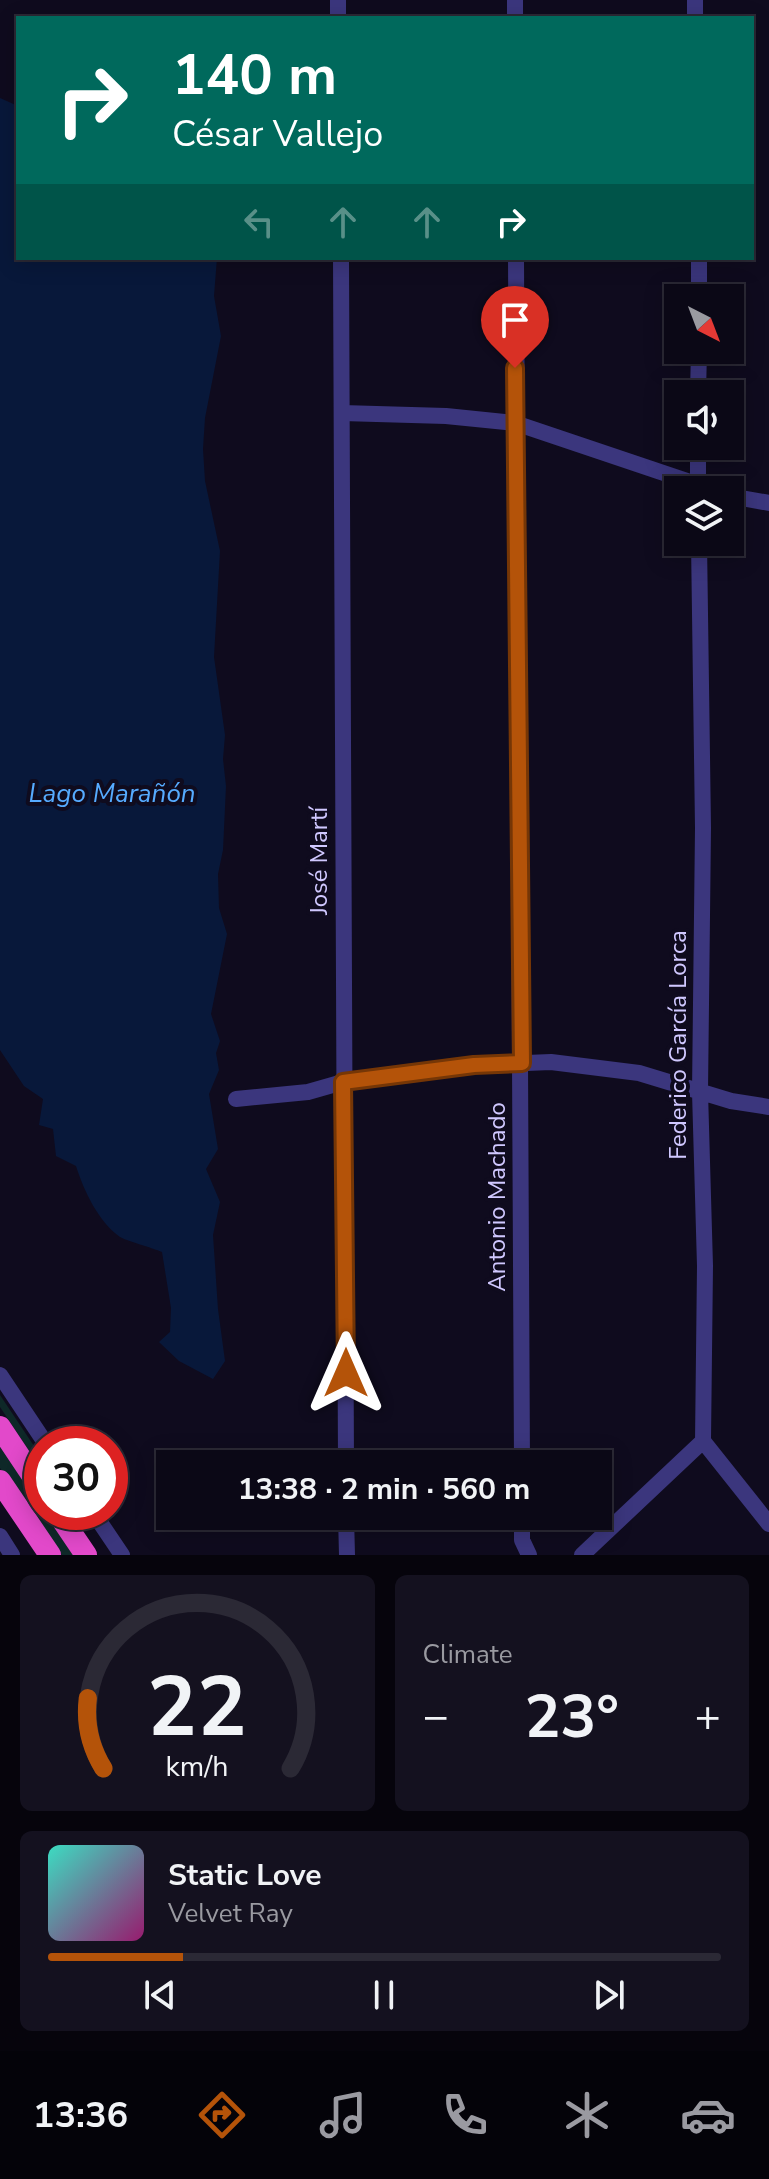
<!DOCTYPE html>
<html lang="en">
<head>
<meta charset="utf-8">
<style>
  body { margin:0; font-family:"Nunito Sans",sans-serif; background:#14111f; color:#f1f3f6; height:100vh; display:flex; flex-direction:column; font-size:30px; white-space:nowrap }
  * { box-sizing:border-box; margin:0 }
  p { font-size:26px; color:#9a9aa1 }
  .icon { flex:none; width:44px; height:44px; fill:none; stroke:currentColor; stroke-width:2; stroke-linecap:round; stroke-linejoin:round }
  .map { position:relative; height:1555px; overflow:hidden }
  .details { display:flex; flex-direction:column; gap:20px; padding:20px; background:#06040c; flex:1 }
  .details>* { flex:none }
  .hud { position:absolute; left:16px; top:16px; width:738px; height:244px; border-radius:0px; box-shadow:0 4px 20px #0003,0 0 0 2px #2b2935; background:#00695c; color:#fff; overflow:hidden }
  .needle { width:52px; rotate:138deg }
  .fabs { position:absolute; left:664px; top:284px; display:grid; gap:16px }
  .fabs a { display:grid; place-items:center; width:80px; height:80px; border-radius:0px; background:#0b0816; box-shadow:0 4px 20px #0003,0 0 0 2px #2b2935; font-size:40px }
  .speed { position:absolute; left:24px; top:1426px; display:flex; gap:16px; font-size:40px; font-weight:700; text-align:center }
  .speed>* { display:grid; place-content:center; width:104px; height:104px; border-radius:50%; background:#0b0816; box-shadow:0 4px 20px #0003,0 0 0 2px #2b2935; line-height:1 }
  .speed .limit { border:12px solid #d22; background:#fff; color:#111 }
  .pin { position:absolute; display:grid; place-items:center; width:68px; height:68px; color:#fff; margin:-82px -34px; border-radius:50% 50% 50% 0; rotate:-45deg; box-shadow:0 0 8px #0007 }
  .pin .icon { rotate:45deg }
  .me { position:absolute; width:88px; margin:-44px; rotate:0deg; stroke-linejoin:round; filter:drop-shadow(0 0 6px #0008) }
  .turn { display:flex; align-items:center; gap:28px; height:168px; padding:0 24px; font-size:36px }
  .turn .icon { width:104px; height:104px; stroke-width:2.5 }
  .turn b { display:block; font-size:56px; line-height:68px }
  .lanes { display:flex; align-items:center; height:76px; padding:0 24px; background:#0003; justify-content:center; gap:40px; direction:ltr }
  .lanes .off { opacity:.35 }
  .big { font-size:60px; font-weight:700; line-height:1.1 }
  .details .widget { flex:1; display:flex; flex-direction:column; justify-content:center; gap:12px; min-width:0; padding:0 28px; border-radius:12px; background:#14111f }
  .details .dial { align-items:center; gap:0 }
  .dial svg { height:208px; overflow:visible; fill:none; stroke:#2b2935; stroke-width:7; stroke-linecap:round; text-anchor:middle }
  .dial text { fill:#f1f3f6; stroke:none }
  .song { display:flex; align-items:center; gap:24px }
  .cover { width:96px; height:96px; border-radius:12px; background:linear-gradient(135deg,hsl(170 70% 55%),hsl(320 70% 35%)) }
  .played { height:8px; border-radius:4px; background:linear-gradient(90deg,#b45309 20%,#2b2935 20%) }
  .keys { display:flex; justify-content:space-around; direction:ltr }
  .heat { display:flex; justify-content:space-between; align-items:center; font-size:44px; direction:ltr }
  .details .tiles { flex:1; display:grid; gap:20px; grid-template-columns:1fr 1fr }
  .widget:last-child { grid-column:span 2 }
  .trip { position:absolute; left:156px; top:1450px; width:456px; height:80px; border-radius:0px; background:#0b0816; box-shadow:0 4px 20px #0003,0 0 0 2px #2b2935; font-weight:700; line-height:80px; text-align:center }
  .dock { display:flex; height:128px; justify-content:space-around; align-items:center; background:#040309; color:#9a9aa1 }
  .dock .icon { width:56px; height:56px }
  .dock .selected { color:#b45309 }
  .dock b { font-size:36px; color:#f1f3f6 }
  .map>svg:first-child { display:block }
</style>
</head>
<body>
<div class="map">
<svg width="769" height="1555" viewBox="0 0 769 1555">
  <rect width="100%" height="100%" fill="#0f0b1e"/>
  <path fill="#0e2828" d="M0 1395 42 1458V1470L0 1407Z
    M0 1443 42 1506V1512H46L75 1555H58L0 1468Z"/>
  <path fill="#08183a" d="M0 98 18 106V258H217L214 296 221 336 205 418 203 449 205 481 220 551 214 657 225 735 223 759 226 786 223 850 218 874 219 908 227 934 211 1014 220 1041 216 1053 219 1070 209 1094 218 1149 206 1169 220 1202 213 1235 218 1309 225 1361 213 1379 179 1361 159 1342 170 1332 171 1308 162 1252C153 1248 124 1240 120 1237 98 1221 84 1191 76 1166L56 1156 53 1129 39 1125 43 1099 24 1086 0 1050Z"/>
  <path fill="#21173f" d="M552 1457H579V1464H552Z"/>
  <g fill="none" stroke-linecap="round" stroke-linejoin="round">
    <path stroke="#3b367d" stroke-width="16" d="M338 0V18
      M515 0V18
      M695 0V18
      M341 258 346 1464
      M516 258 522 1464
      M699 298V258
      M698 394 699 350
      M342 413 446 416 515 423 714 490
      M698 490V446
      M730 496 769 503
      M699 542 703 828 700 1092 705 1266 703 1441 769 1524
      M236 1099 308 1092 343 1082 474 1065 551 1062 639 1073 731 1101 769 1107
      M0 1375 46 1444
      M93 1512 122 1555
      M346 1516 347 1555
      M522 1516V1540L529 1555
      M0 1536 12 1555
      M582 1555 703 1441"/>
    <path stroke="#e249ca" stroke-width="22" d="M0 1427 42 1490
      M0 1481 50 1555
      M57 1512 86 1555"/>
  </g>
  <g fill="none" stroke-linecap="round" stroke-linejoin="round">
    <defs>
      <path id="route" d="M346 1373 343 1082 474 1065 522 1063 515 368"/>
    </defs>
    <use href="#route" stroke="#753606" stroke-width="20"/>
    <use href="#route" stroke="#b45309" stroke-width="14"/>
  </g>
  <g text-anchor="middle" stroke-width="8" stroke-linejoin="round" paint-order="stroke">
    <g font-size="24" fill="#d0c8ff" stroke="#0f0b1e">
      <text transform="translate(319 861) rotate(-90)" y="8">José Martí</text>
      <text transform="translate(678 1045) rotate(-90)" y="8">Federico García Lorca</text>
      <text transform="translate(497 1197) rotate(-90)" y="8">Antonio Machado</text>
    </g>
    <g font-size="26" font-style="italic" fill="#56abff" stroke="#0f0b1e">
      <text x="112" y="802">Lago Marañón</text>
    </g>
  </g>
</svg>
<div class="fabs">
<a><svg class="needle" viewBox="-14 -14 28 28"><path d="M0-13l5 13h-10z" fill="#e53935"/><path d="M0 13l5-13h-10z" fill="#9a9aa1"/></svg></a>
<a><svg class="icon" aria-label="sound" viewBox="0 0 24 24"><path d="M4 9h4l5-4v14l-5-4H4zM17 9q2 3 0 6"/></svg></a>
<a><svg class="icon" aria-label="layers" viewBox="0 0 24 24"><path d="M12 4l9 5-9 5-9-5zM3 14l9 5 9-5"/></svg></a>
</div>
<div class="speed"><div class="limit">30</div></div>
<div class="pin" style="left:515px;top:368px;background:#d93025"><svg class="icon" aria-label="arrive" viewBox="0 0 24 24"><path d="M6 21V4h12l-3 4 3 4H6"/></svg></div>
<svg class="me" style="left:346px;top:1373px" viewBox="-20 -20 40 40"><path d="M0-17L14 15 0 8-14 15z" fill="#b45309" stroke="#fff" stroke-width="4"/></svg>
<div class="trip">13:38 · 2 min · 560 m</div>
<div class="hud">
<div class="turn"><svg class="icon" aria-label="right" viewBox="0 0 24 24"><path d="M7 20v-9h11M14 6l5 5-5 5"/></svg><div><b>140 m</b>César Vallejo</div></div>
<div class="lanes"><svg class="icon off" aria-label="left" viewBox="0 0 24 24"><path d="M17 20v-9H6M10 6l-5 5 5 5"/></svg><svg class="icon off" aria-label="ahead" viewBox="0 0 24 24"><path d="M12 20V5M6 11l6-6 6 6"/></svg><svg class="icon off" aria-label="ahead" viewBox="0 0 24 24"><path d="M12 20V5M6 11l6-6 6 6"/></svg><svg class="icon" aria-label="right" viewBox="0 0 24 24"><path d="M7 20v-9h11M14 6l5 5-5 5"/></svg></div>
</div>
</div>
<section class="details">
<div class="tiles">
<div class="widget dial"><svg viewBox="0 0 100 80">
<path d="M14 69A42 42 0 1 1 86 69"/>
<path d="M14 69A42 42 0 0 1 8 42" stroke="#b45309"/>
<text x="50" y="56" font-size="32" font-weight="700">22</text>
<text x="50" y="72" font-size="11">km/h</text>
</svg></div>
<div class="widget"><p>Climate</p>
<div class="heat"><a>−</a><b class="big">23°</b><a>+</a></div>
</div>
<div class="widget">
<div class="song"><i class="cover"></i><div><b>Static Love</b><p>Velvet Ray</p></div></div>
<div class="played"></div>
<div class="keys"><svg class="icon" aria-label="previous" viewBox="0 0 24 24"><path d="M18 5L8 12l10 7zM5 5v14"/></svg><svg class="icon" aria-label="pause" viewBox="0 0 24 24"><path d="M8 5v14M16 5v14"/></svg><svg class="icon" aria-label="next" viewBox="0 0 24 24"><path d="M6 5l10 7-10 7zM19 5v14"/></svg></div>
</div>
</div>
</section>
<nav class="dock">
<b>13:36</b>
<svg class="icon selected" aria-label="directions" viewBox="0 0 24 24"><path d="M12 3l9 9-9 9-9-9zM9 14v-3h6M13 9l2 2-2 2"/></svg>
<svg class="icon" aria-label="music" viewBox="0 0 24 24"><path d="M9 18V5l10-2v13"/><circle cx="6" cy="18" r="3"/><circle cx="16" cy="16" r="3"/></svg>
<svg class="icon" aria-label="phone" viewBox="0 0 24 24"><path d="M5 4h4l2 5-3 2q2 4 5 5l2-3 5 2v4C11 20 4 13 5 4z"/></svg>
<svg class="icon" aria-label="climate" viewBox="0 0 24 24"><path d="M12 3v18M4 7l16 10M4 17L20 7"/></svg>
<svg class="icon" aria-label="car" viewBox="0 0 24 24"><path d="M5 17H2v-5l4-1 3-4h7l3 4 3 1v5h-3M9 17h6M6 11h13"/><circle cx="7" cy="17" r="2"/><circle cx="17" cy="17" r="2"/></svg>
</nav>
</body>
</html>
